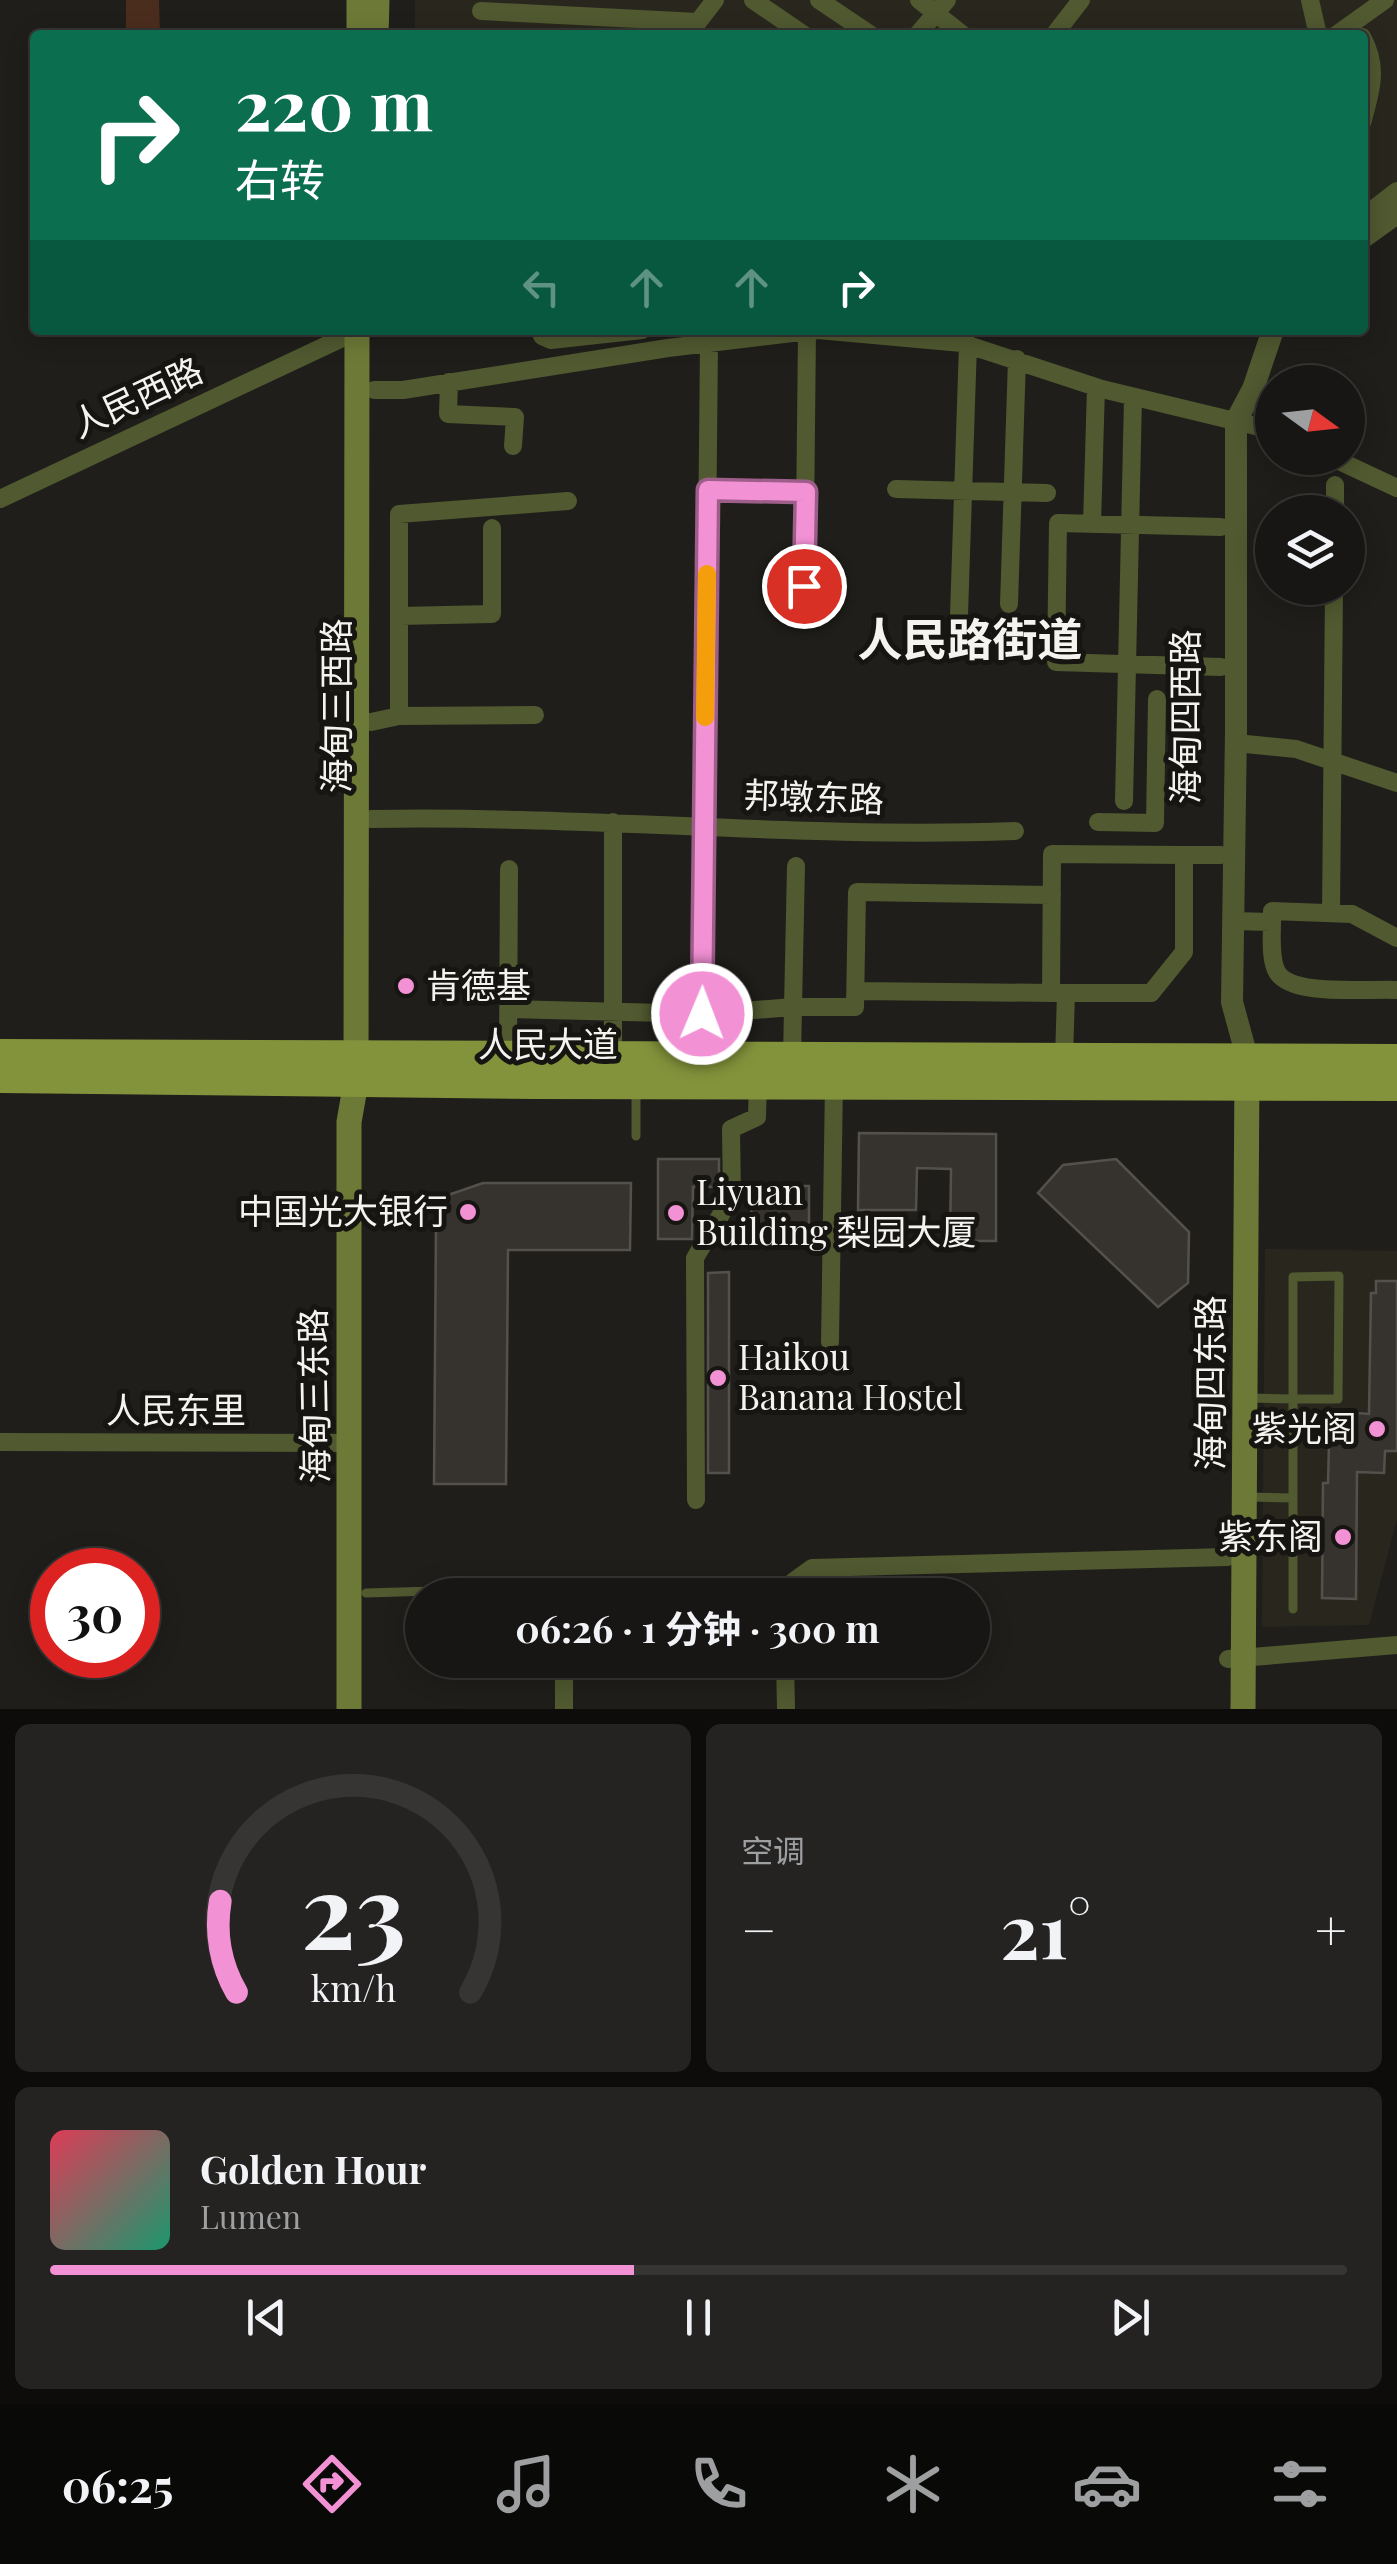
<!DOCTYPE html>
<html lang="zh">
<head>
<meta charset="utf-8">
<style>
  body { margin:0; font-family:"Playfair Display","Noto Sans SC",serif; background:#242322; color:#f1f3f6; height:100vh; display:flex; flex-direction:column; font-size:38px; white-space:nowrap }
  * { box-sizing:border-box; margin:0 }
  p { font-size:32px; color:#9e9fa0 }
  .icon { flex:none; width:55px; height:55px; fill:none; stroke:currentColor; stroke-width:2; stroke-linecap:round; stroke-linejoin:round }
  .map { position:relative; height:1709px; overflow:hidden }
  .details { display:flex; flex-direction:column; gap:15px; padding:15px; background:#0d0c0b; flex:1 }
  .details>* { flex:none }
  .hud { position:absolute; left:30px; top:30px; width:1338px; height:305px; border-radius:10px; box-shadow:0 5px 25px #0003,0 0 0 2px #363534; background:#0b6e4f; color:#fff; overflow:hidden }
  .needle { width:65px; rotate:105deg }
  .tools { position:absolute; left:1255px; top:365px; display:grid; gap:20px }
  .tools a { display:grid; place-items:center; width:110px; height:110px; border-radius:50%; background:#171614; box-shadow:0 5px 25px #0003,0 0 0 2px #363534; font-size:50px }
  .speed { position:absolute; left:30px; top:1548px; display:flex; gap:20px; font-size:50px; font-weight:700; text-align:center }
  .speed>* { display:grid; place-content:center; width:130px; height:130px; border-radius:50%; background:#171614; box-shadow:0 5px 25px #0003,0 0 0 2px #363534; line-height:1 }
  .speed .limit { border:15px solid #d22; background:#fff; color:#111 }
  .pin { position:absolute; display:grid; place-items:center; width:85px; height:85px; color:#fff; margin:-42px; border:5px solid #fff; border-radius:50%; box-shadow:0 2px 10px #0007 }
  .me { position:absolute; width:110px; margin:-55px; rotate:1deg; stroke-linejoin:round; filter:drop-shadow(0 0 8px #0008) }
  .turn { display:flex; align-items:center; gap:35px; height:210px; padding:0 40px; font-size:45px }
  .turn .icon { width:130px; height:130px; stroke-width:2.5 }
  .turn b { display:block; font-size:70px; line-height:85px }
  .lanes { display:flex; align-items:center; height:95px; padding:0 40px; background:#0003; justify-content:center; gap:50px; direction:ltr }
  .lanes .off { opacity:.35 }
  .big { font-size:75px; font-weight:700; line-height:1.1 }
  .details .card { flex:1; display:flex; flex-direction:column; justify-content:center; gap:15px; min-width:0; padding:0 35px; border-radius:15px; background:#242322 }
  .details .dial { align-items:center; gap:0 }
  .dial svg { height:260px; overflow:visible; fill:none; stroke:#363534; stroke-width:7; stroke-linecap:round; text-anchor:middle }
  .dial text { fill:#f1f3f6; stroke:none }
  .song { display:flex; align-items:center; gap:30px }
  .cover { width:120px; height:120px; border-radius:15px; background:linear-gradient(135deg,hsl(350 70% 55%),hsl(160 70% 35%)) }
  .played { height:10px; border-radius:5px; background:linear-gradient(90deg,#f391d5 45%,#363534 45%) }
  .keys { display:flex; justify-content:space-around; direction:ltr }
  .heat { display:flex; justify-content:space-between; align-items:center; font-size:55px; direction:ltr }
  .details .tiles { flex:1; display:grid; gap:15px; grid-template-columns:1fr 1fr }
  .card:last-child { grid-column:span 2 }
  .trip { position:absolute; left:405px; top:1578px; width:585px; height:100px; border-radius:50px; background:#171614; box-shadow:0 5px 25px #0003,0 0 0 2px #363534; font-weight:700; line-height:100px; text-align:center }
  .menu { display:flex; height:160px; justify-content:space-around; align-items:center; background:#090908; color:#9e9fa0 }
  .menu .icon { width:70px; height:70px }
  .menu .active { color:#f391d5 }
  .menu b { font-size:45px; color:#f1f3f6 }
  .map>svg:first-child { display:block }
</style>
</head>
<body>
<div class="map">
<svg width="1397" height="1709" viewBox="0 0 1397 1709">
  <rect width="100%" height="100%" fill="#1f1e1a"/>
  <path fill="#29271d" d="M415 0H1397V200L1363 225 1362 35H415Z
    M1265 1249 1397 1251V1519L1369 1625 1262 1627Z"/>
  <path fill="#4b2d1d" d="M126 0H159L160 33H126Z"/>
  <path fill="#36332f" stroke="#54514d" stroke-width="2.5" d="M859 1133 996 1134V1241H950L951 1169 917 1168 916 1210H858Z
    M658 1159H719V1187H693L692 1239H658Z
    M1116 1159 1189 1232 1188 1283 1158 1307 1038 1193 1063 1165Z
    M483 1183H631L630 1250H508L506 1484H434L436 1226 451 1194Z
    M752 1186H809V1243L751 1242Z
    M729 1272V1473H708V1273Z
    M1376 1281H1397V1451H1385L1384 1473 1357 1472 1356 1599 1322 1598 1323 1483H1328L1329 1443 1357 1444 1358 1413 1369 1414 1371 1293H1376Z"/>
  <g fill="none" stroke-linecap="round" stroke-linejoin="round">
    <path stroke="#505930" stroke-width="9" d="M636 1089V1136
      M1339 1276 1338 1399H1293V1277Z
      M1248 1398 1293 1399V1609
      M1246 1497 1293 1498
      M366 1593 501 1589"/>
    <path stroke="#505930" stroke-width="18" d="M753 0 804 35
      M819 0 871 35
      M919 0 963 35
      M1310 0 1318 35
      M481 11 698 22
      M688 35 715 0
      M917 35 947 0
      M1054 35 1081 0
      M1336 35 1385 0
      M1362 37C1379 67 1371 91 1362 123
      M1362 218 1397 191
      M540 330 542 336 551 340 642 330
      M449 382 448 414 515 417 513 446
      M374 390H403L668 348 818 330 962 343 1102 389 1272 430
      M1333 458 1397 488
      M896 489 1047 493
      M708 490 806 493
      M0 499 357 331
      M1335 512V485
      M1092 524 1096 387
      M1221 527 1058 523 1056 662 1221 667
      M1009 604 1017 359
      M959 615 968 344
      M399 616 492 614V528
      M804 617 807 331
      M399 716 535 715
      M371 722 399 716V514L568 501
      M1236 743 1296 749 1397 783
      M1124 801 1133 397
      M371 819C586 815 800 839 1015 831
      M1098 822 1155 823 1157 699
      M1184 855 1052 854 1051 993H1151L1184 952V855H1221
      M1331 913 1334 588
      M1232 921 1272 922V911L1352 914 1397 938
      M1272 922C1272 937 1270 956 1276 970 1288 998 1370 988 1397 990
      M856 991 1053 993
      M509 1009 703 1014 793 1007 796 866
      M508 1055 509 869
      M613 1057V822
      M702 1058 709 343
      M792 1059 793 1007H855L857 892 1052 895
      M1064 1059 1066 993
      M830 1342 834 1083
      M0 1442 351 1443
      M696 1500 695 1258 732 1196 731 1129 757 1117 758 1082
      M784 1595 794 1581 812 1568 1228 1557
      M1228 1659 1397 1645
      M564 1660V1709
      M785 1660 786 1709"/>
    <path stroke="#505930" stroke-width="22" d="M1362 238 1397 213
      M1247 1057 1232 1002 1236 730V421L1253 389 1273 330"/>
    <path stroke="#6d7a37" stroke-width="25" d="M359 35V0
      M376 35 377 0
      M349 1709V1122L356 1082 357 330
      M1243 1709 1247 1069"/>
    <path stroke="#83933b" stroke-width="30" d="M0 1054 1397 1059
      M0 1078 535 1084 1397 1086"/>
  </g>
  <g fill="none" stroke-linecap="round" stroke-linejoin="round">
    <defs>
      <path id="route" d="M702 1014 708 490 806 492 804 586"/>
    </defs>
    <use href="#route" stroke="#9e5e8a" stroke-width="25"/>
    <use href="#route" stroke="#f391d5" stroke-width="18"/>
    <path stroke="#f59e0b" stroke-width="18" d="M705 717 707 574"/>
  </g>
  <g fill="#f391d5" stroke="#161511" stroke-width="4">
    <circle cx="406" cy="986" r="10"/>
    <circle cx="468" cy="1212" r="10"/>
    <circle cx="676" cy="1213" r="10"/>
    <circle cx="718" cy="1378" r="10"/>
    <circle cx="1377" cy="1429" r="10"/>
    <circle cx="1343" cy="1537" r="10"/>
  </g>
  <g text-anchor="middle" stroke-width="10" stroke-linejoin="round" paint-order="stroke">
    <g font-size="35" fill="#f4f3f0" stroke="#161511">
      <text transform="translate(137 398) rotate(-25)" y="12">人民西路</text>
      <text transform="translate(337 706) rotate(-90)" y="12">海甸三西路</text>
      <text transform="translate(1186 717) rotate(-90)" y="12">海甸四西路</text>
      <text transform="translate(814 798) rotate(2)" y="12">邦墩东路</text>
      <text x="548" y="1057">人民大道</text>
      <text transform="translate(1211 1383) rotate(-90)" y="12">海甸四东路</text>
      <text transform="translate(315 1396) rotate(-91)" y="12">海甸三东路</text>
      <text x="176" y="1423">人民东里</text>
    </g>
    <g font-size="35" fill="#f4f3f0" stroke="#161511" text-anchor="start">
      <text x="426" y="998">肯德基</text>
      <text x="696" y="1205">Liyuan<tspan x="696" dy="40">Building 梨园大厦</tspan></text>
      <text x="448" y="1224" text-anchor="end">中国光大银行</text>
      <text x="738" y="1370">Haikou<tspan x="738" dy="40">Banana Hostel</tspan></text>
      <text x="1357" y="1441" text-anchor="end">紫光阁</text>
      <text x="1323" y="1549" text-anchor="end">紫东阁</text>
    </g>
    <g font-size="45" font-weight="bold" fill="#f4f3f0" stroke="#161511">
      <text x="970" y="656">人民路街道</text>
    </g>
  </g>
</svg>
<div class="tools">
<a><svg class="needle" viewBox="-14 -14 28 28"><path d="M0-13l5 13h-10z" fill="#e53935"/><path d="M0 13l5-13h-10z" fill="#9e9fa0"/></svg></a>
<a><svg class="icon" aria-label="layers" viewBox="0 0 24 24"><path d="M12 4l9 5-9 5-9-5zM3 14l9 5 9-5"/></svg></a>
</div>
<div class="speed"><div class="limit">30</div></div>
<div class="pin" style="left:804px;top:586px;background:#d93025"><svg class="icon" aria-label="arrive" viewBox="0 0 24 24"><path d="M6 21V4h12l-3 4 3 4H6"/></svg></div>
<svg class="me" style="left:702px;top:1014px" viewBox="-20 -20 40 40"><circle r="17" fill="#f391d5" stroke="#fff" stroke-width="3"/><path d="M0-11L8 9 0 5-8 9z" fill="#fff"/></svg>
<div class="trip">06:26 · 1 分钟 · 300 m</div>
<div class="hud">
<div class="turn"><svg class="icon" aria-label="right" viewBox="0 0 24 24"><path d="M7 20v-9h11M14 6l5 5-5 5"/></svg><div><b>220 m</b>右转</div></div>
<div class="lanes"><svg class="icon off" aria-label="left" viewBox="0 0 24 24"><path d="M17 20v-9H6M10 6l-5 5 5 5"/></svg><svg class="icon off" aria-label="ahead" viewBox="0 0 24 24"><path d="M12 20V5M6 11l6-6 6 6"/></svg><svg class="icon off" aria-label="ahead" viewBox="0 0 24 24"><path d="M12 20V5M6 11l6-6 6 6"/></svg><svg class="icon" aria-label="right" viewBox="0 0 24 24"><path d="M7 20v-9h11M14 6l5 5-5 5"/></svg></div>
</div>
</div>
<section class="details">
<div class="tiles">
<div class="card dial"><svg viewBox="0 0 100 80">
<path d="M14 69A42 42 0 1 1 86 69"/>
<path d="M14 69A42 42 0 0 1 9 41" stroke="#f391d5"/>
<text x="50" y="56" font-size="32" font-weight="700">23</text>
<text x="50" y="72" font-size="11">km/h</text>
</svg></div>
<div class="card"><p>空调</p>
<div class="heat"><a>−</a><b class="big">21°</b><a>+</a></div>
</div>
<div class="card">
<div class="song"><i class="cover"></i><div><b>Golden Hour</b><p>Lumen</p></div></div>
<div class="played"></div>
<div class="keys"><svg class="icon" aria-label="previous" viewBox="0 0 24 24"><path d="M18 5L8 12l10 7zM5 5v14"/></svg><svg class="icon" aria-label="pause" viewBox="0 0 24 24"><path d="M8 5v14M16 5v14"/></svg><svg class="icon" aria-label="next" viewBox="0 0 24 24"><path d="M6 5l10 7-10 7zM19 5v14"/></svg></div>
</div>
</div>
</section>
<nav class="menu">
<b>06:25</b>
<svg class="icon active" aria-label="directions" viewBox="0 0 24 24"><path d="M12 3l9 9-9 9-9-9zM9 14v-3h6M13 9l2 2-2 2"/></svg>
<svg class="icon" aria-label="music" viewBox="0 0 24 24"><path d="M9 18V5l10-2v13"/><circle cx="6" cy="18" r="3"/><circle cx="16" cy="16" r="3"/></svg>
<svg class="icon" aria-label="phone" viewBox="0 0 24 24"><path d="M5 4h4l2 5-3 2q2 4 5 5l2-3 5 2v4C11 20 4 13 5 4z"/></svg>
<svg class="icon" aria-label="climate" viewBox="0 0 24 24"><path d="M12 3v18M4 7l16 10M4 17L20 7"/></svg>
<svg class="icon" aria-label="car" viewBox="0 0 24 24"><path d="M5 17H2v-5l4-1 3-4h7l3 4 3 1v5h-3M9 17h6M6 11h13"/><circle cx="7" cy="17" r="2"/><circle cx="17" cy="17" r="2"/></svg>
<svg class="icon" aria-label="filters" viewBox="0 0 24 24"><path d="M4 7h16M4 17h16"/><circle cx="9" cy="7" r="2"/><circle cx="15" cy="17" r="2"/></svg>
</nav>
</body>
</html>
